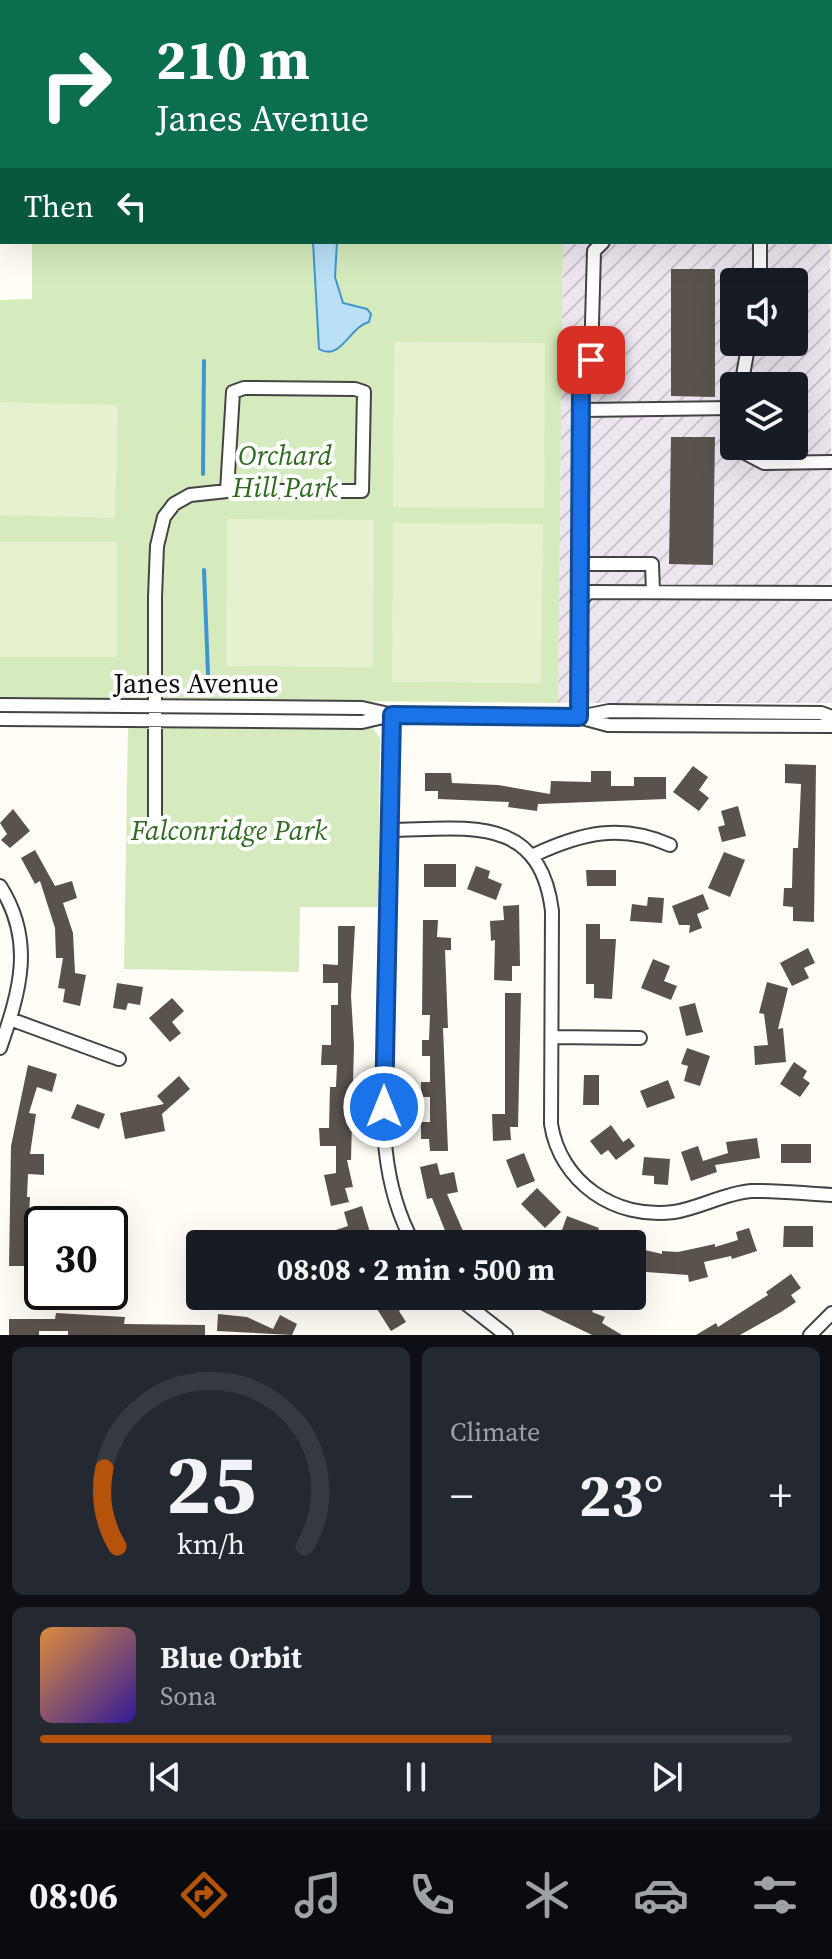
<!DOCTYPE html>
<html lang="en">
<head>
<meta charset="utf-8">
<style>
  body { margin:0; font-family:"Source Serif 4",serif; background:#242831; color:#f1f3f6; height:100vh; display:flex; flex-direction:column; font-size:30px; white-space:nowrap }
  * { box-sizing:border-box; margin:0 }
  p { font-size:26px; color:#9ea1a6 }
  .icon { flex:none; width:44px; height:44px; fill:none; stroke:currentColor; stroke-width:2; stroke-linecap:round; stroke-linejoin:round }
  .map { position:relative; height:1335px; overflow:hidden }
  .panel { display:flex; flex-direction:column; gap:12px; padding:12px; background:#0d0f14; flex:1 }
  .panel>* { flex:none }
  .top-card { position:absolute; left:0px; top:0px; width:832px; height:244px; box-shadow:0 8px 32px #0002; background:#0b6e4f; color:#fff; overflow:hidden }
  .fabs { position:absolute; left:720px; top:268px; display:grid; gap:16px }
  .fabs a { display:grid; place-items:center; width:88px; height:88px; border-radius:8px; background:#171b24; box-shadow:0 8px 32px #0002; font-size:40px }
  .speed { position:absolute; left:24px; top:1206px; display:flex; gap:16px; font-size:40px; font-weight:700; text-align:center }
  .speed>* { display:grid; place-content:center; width:104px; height:104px; border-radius:50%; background:#171b24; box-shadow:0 8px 32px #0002; line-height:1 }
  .speed .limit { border:4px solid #111; border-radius:12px; background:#fff; color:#111 }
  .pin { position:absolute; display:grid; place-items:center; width:68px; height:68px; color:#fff; margin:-34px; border-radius:16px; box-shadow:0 4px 12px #0006 }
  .me { position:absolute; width:88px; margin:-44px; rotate:0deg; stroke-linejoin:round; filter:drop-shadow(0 0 6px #0008) }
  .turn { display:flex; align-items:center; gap:28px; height:168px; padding:0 24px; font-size:36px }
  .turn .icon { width:104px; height:104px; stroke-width:2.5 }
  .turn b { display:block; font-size:56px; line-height:68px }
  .then { display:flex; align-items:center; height:76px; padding:0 24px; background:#0003; gap:16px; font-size:30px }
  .big { font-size:60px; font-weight:700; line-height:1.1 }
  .panel .widget { flex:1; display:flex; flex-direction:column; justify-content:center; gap:12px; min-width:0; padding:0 28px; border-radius:12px; background:#242831 }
  .panel .dial { align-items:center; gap:0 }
  .dial svg { height:208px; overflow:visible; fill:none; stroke:#363941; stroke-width:7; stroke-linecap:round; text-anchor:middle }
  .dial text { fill:#f1f3f6; stroke:none }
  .song { display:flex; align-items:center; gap:24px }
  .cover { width:96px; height:96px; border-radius:12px; background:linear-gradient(135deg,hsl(30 70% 55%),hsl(250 70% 35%)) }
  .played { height:8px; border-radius:4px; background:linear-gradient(90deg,#b45309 60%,#363941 60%) }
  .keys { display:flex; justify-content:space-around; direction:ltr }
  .heat { display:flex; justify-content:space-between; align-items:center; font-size:44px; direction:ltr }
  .panel .tiles { flex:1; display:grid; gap:12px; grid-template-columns:1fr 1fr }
  .widget:last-child { grid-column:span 2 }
  .trip { position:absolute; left:186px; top:1230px; width:460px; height:80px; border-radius:8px; background:#171b24; box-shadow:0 8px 32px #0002; font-weight:700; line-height:80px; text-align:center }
  .tabs { display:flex; height:128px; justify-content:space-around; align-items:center; background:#090b0e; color:#9ea1a6 }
  .tabs .icon { width:56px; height:56px }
  .tabs .current { color:#b45309 }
  .tabs b { font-size:36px; color:#f1f3f6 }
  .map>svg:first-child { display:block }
</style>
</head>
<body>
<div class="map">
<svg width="832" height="1335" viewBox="0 0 832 1335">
  <defs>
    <pattern id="industrial-furrows" width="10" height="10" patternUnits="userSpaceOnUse" patternTransform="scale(2)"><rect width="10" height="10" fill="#eee6ef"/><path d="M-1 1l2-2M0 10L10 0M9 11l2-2" fill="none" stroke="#cbc4cc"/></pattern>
  </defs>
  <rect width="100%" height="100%" fill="#fffdf5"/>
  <path fill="url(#industrial-furrows)" fill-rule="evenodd" d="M830 167 832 703H558L563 242H830ZM734 282H794V342H734ZM734 386H794V446H734Z"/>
  <path fill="#d5ebbd" d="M32 242H563L558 703 0 698V300L32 299Z
    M128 725 373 728 380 738 378 907H300L299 972 124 969Z"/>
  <path fill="#e6f2cf" d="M394 342 545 343 544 508 393 507Z
    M0 402 118 405 115 518 0 515Z
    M227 519 374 520 373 667 226 666Z
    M393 523 543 524 541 683 392 682Z
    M0 542H117V657H0Z"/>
  <path fill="#b9e0f7" stroke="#3f96cf" stroke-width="2" d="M313 242H337L335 277 343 303 367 309 371 314 369 322C350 326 341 362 319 349Z"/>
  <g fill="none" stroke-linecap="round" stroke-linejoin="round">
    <path stroke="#3f96cf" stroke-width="4" d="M203 474 204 361
      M204 570 208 674"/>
  </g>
  <path fill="#5a524d" d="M671 269H715V397L671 396Z
    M671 437H715L713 565 669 564Z
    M785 764 816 765 814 922 793 921V907L783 906 784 888H792L793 848H798L800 808 801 784 785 783Z
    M693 766 708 777 699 790 709 798 699 811 673 792Z
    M591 771H611V786H634V777H666V799L538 804 537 811 508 807 509 802 438 799V791H425V773H451L452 783 498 785 550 794 551 781 591 782Z
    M738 806 746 836 722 842 718 827 725 825 721 811Z
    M13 809 30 831 10 848 1 840 7 834 0 823Z
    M35 850 55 886 72 881 77 898 63 903 73 933 75 973 86 975 80 1006 63 1002 65 989 58 988 63 958H56L55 928 40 881 35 884 21 858Z
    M724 852 745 860 730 897 708 888Z
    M424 864H456V887H424Z
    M476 866 490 871 488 878 502 884 496 900 467 889Z
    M586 870H616V886H587Z
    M703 894 709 909 697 914 702 928 689 933 690 925H679L672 906Z
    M648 897 664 898 662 923 630 921 632 904 647 906Z
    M519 905 520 966H512V981L494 980 495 940 491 941 490 921 504 920 503 906Z
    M423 920H438L437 937 451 938V950H445L448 1028H443L448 1151H430L429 1139H421V1122H430V1097H421V1082H430V1056H422V1040H429L430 1015H422Z
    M586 924H600V939H616L612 999 594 998V984H586Z
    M338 926H355L351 996 354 1045 351 1160H347L353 1187 345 1188 349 1202 331 1206 324 1175 336 1173V1146H320L319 1128H329L330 1087H336L337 1065H321L322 1045H331V1005H338V983H323V964L338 965Z
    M808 948 815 963 804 968 809 978 792 986 780 963Z
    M653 959 670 966 664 981 677 986 671 1000 641 988Z
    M767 982 788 988 778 1029 783 1028 786 1062 755 1065 754 1046 768 1045 764 1014 759 1013Z
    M117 983 143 987 140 1005 128 1003 126 1010 113 1008Z
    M505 993H521L518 1127H510L511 1140 493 1141 492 1114H505Z
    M172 998 184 1011 172 1022 181 1033 170 1042 149 1018Z
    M695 1003 703 1032 686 1036 679 1007Z
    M687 1048 710 1056 700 1086 684 1081 688 1066 681 1064Z
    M794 1062 807 1071 803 1078 810 1083 800 1097 780 1084Z
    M28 1065 57 1074 52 1092 37 1087 29 1113 36 1114 30 1154H44V1175L28 1174 27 1197H30L26 1266H9L11 1146Z
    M584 1075H599V1105H583Z
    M179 1076 190 1089 162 1114 165 1131 125 1139 120 1113 164 1104 157 1096Z
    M668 1080 675 1098 647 1108 640 1091Z
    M77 1104 105 1114 99 1129 71 1118Z
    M611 1125 623 1142 629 1138 635 1146 616 1160 608 1150 601 1155 590 1141Z
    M757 1138 760 1158 715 1165 717 1172 691 1181 681 1152 698 1146 703 1161 728 1153 726 1142Z
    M781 1144H811V1163H781Z
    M524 1153 535 1181 517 1188 506 1160Z
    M644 1157 670 1159 668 1185 654 1184V1176L642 1175Z
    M437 1163 440 1175 454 1172 458 1192 447 1194 463 1231 448 1238 432 1198 427 1199 420 1167Z
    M537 1188 561 1212 545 1228 521 1204Z
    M362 1206 372 1239 341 1244 336 1230 348 1226 344 1212Z
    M567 1216 599 1228 593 1244 576 1238 574 1244H557Z
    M784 1226H813V1247H783Z
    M749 1228 757 1251 732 1259 731 1256 704 1262 708 1277 689 1282 688 1275 632 1271V1247L662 1254V1251L678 1252 715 1244V1247L738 1240 736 1232Z
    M791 1274 801 1288 791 1295 796 1302 781 1312 740 1335H696L716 1323 718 1327 768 1295 766 1292Z
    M397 1296 405 1307 399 1311 406 1322 391 1331 377 1309Z
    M511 1296H544L574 1310 580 1296 596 1304 592 1312 605 1317 602 1323 622 1335H592Z
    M56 1313 125 1317 124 1324 205 1325V1335H68V1331H39V1335H9V1319H55Z
    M218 1314 247 1317 273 1329 280 1315 297 1324 292 1335 217 1331Z"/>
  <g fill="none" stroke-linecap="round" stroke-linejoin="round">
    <defs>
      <path id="minor" d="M30 2V0
        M70 2V0
        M160 2V0
        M0 49H2
        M830 219H832
        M760 242V282
        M741 386 749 342
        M581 410 734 408
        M741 446V451L764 463 832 462
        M578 564H652L653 592
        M578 604 581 384 591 360 594 251 603 242
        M0 705 362 708 389 714
        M392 715C391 815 386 913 385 1013 384 1092 374 1173 414 1244
        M579 717 578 605 588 592 832 593
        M582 718 608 725 832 726
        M0 719 362 722 392 715 579 717 609 711 821 713 832 717
        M155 824V597L157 546 164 517 174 504 190 495 227 491H362L364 392 355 389 244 388 233 392 227 491
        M390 830C466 829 540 813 552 911L551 1124C560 1182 615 1220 674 1212 700 1208 725 1193 751 1191 778 1190 806 1194 832 1195
        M534 855C581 833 621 823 670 845
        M0 886C35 941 20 991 0 1048
        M10 1019 119 1059
        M552 1037 640 1038
        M456 1296 506 1335
        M810 1335 832 1313"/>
    </defs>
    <use href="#minor" stroke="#444" stroke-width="16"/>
    <use href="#minor" stroke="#fff" stroke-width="12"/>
  </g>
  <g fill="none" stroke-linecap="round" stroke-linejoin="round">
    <defs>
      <path id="route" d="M384 1107 392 715 579 717 581 384 591 360"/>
    </defs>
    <use href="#route" stroke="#114b97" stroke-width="20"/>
    <use href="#route" stroke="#1a73e8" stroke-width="14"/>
  </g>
  <g text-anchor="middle" stroke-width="8" stroke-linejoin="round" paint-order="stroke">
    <g font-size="28" font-style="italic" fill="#2f6b1f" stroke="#fff">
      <text x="285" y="465">Orchard<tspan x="285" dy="32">Hill Park</tspan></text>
      <text x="229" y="840">Falconridge Park</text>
    </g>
    <g font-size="28" fill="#111" stroke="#fff">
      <text x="196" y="693">Janes Avenue</text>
    </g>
  </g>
</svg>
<div class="fabs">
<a><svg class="icon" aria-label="sound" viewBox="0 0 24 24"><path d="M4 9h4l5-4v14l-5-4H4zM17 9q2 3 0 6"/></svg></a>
<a><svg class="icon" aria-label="layers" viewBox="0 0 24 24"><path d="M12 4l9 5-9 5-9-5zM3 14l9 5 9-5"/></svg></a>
</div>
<div class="speed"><div class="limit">30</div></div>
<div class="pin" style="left:591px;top:360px;background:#d93025"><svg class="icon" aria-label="arrive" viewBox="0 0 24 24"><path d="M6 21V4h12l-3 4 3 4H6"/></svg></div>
<svg class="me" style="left:384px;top:1107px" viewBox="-20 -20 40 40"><circle r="17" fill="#1a73e8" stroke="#fff" stroke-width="3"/><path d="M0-11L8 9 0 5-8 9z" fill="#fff"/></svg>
<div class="trip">08:08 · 2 min · 500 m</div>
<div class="top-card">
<div class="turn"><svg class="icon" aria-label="right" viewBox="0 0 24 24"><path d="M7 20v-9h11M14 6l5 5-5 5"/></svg><div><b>210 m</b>Janes Avenue</div></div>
<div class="then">Then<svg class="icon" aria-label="left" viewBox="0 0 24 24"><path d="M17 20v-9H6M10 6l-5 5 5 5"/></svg></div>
</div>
</div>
<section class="panel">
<div class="tiles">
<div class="widget dial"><svg viewBox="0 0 100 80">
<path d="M14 69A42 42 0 1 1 86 69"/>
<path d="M14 69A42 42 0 0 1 9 39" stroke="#b45309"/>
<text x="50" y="56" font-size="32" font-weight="700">25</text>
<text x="50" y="72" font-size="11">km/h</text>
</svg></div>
<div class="widget"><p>Climate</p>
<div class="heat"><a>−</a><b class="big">23°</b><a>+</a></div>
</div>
<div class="widget">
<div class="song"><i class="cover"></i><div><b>Blue Orbit</b><p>Sona</p></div></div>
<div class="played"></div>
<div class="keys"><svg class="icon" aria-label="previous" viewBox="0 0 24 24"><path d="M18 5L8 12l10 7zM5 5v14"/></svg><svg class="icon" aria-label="pause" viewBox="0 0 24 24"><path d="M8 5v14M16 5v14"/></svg><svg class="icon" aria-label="next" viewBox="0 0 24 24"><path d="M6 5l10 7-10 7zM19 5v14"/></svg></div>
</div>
</div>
</section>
<nav class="tabs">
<b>08:06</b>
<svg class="icon current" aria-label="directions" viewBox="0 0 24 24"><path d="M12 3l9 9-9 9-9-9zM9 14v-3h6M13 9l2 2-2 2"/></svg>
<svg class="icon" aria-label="music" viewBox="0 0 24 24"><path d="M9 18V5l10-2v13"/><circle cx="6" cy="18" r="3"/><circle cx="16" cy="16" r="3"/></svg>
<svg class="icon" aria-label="phone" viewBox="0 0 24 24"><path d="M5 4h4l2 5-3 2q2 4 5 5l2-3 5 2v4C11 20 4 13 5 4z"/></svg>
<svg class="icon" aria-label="climate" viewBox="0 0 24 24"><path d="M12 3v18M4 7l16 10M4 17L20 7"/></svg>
<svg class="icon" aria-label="car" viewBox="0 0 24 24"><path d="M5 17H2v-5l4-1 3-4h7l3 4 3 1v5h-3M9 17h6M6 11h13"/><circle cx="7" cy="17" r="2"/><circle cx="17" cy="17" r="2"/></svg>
<svg class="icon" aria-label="filters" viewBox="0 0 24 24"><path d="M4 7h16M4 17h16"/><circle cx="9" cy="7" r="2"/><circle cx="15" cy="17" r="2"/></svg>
</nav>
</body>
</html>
